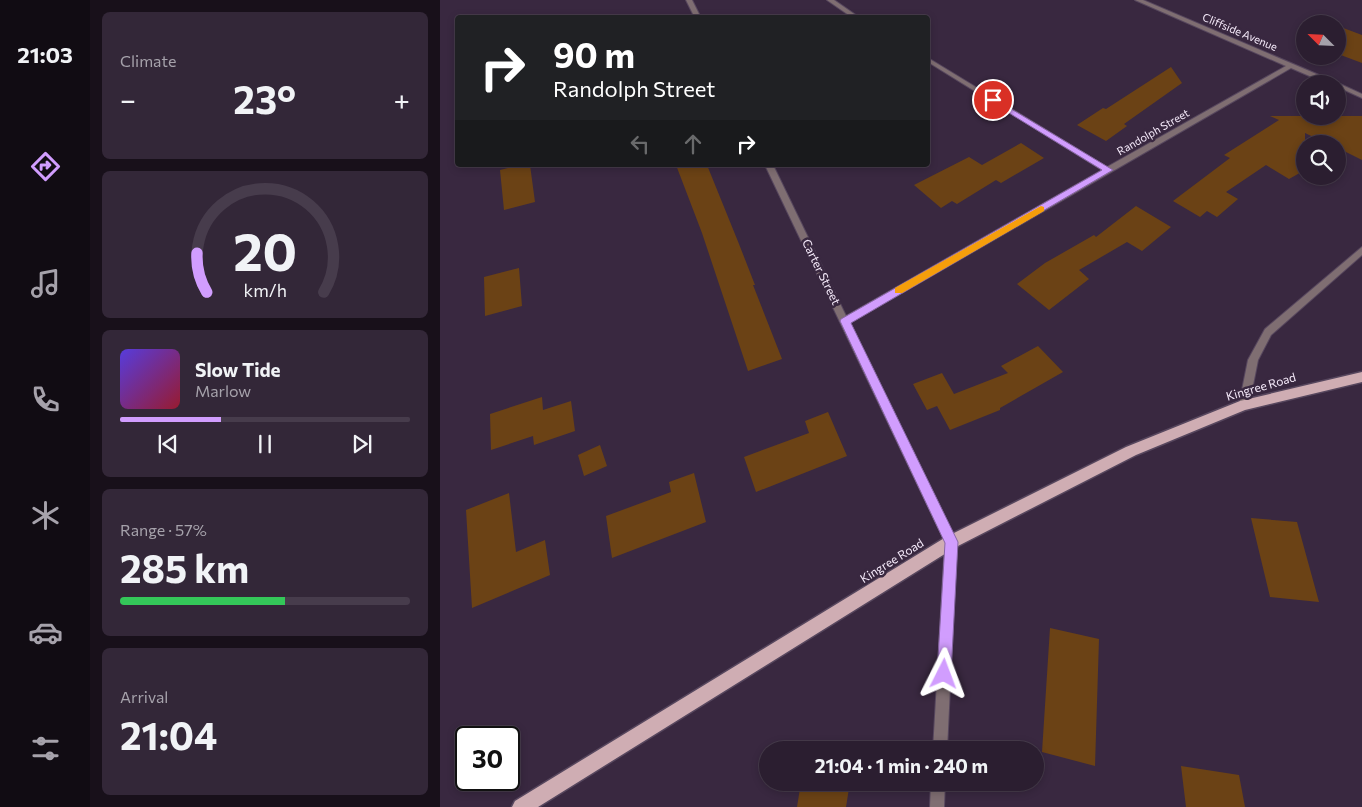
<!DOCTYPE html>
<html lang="en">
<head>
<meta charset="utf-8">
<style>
  body { margin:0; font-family:Commissioner,sans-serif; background:#332738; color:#f1f3f6; height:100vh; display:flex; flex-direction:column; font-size:19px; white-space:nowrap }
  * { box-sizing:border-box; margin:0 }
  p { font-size:16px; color:#a6a2ab }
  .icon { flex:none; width:28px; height:28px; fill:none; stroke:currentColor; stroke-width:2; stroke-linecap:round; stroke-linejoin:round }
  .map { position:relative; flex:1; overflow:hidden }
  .sheet { display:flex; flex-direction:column; gap:12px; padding:12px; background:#18101a; width:350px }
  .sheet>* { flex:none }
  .banner { position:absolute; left:15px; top:15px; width:475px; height:152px; border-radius:5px; box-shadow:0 2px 8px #0003,0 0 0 1px #473c4c; background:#202124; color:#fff; overflow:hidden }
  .needle { width:32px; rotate:294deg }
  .controls { position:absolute; left:856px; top:15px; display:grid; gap:10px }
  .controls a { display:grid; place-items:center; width:50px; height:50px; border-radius:50%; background:#2b1e30; box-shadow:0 2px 8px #0003,0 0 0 1px #473c4c; font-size:25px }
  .speed { position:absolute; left:15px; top:726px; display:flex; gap:10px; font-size:25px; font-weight:700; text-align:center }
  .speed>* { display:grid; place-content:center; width:65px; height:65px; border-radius:50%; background:#2b1e30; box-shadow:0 2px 8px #0003,0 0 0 1px #473c4c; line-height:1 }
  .speed .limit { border:2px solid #111; border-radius:8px; background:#fff; color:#111 }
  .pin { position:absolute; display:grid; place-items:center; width:42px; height:42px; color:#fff; margin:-21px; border:2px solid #fff; border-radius:50%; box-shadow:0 1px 5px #0007 }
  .me { position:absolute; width:55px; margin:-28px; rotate:3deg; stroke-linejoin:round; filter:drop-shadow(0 0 4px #0008) }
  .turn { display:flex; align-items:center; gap:18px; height:105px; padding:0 15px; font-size:22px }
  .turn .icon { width:65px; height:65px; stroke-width:2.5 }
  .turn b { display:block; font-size:35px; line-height:42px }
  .lanes { display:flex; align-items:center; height:48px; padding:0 15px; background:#0003; justify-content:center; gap:25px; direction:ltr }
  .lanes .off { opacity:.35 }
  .big { font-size:38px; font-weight:700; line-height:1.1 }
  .sheet .tile { flex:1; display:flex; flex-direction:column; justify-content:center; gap:8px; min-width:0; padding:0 18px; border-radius:8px; background:#332738 }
  .sheet .dial { align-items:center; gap:0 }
  .dial svg { height:130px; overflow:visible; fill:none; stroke:#473c4c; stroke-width:7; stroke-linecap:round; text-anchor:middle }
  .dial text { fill:#f1f3f6; stroke:none }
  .song { display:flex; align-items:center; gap:15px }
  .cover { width:60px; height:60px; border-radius:8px; background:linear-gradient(135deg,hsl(250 70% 55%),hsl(350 70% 35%)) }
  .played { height:5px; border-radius:2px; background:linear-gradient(90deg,#d19dfe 35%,#473c4c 35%) }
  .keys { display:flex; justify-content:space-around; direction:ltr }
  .heat { display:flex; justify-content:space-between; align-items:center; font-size:28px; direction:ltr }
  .charge { height:8px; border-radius:4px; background:linear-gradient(90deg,#34c759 57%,#473c4c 0) }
  .trip { position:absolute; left:319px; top:741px; width:285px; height:50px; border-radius:25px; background:#2b1e30; box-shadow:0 2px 8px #0003,0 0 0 1px #473c4c; font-weight:700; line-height:50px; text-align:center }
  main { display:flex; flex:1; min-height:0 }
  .menu { display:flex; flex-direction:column; width:90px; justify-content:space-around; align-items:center; background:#110c13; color:#a6a2ab }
  .menu .icon { width:35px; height:35px }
  .menu .selected { color:#d19dfe }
  .menu b { font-size:22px; color:#f1f3f6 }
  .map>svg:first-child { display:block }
</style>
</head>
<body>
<main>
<nav class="menu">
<b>21:03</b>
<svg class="icon selected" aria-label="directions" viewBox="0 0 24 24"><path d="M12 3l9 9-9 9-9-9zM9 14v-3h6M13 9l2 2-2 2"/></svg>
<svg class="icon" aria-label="music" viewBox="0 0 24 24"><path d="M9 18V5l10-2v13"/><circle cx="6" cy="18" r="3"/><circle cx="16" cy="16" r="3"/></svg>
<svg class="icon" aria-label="phone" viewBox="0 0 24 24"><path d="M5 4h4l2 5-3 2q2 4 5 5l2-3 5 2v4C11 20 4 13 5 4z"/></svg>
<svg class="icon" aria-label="climate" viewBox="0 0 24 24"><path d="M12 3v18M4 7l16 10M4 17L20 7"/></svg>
<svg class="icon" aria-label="car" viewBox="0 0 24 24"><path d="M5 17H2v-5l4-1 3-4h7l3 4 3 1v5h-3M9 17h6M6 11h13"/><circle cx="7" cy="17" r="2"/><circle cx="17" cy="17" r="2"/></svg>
<svg class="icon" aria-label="filters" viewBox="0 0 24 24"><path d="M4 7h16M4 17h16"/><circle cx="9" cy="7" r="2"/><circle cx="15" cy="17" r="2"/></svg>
</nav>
<section class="sheet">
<div class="tile"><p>Climate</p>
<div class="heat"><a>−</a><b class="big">23°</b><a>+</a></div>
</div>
<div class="tile dial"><svg viewBox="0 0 100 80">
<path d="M14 69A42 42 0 1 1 86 69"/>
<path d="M14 69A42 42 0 0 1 8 45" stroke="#d19dfe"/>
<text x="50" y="56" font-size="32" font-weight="700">20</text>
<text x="50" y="72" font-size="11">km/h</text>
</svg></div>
<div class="tile">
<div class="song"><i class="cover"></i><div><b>Slow Tide</b><p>Marlow</p></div></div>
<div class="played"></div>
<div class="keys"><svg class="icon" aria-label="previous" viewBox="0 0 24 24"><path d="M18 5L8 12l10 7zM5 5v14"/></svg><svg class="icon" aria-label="pause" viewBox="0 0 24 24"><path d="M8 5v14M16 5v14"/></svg><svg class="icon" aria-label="next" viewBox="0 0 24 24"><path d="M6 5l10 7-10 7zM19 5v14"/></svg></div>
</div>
<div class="tile"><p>Range · 57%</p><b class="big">285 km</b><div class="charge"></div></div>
<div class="tile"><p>Arrival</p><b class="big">21:04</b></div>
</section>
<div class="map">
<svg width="922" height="807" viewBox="0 0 922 807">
  <rect width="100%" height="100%" fill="#392840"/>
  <path fill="#6b4215" d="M898 26 922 35V63L898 54Z
    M731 67 742 83 684 124 687 126 666 141 637 125 663 108 666 109Z
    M830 116H922V160L898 148V144H888L865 133V170L849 179 826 165 786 192 798 199 777 217 767 211 760 217 733 201 790 158 784 155 839 120Z
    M581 143 604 158 561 183 556 180 517 204 512 201 501 208 474 185 529 157 542 165Z
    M81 165H90L95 202 64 210 60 170Z
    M236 165H267L299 244 315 285H313L342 359 308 371 262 233Z
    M696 206 731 227 702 251 687 242 639 270 649 279 609 310 577 284 605 263 654 235 656 237Z
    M79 268 82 306 45 316 44 277Z
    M598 346 623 372 560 408V410L510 430 497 406 487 410 473 384 502 373 514 394 568 373 561 366Z
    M102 397 103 410 131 401 135 431 94 445 93 436 51 450 50 414Z
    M388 412 407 456 316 492 304 457 369 433 365 421Z
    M160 445 167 466 144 476 138 455Z
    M254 473 266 522 172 558 166 516 231 492 229 482Z
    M69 493 76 552 105 540 110 575 32 608 26 510Z
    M811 518 857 522 879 602 830 597Z
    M610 628 659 639 655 766 602 752Z
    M741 766 799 775 805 807H746Z
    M361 782H410L406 807H357Z"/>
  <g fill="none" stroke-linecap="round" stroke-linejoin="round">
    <defs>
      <path id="minor" d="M246 0H252L261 18H255Z
        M387 0H394L420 18H413Z
        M695 0H703L900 84 922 94V98L898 87V84H888L851 68 410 323 517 542 507 750H493L505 542 325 165H333L406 316 662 170 488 62V58L667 167 846 66Z
        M922 247V255L831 335 818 360 809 405 808 408 804 409 800 408 799 405 808 360 825 329Z
        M491 782H505L504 807H490Z"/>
      <path id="primary" d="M922 372V382L805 410 696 455 516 547 98 807H72L75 801 506 537 686 447 800 401Z"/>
    </defs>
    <use href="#minor" stroke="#57475e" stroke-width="2"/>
    <use href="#primary" stroke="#57475e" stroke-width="3"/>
    <use href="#minor" fill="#7f6e72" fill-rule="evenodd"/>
    <use href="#primary" fill="#cfadb3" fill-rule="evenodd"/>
  </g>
  <path fill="#d19dfe" stroke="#8866a5" d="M553 98 673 170 411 323 518 542 511 674 509 680 504 682 499 680 497 674 505 543 400 321 401 319 662 170 551 102 549 100Z"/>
  <path fill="#f59e0b" d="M601 206 604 207V211L462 293H455V288Z"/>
  <g text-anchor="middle" stroke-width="5" stroke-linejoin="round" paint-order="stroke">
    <g font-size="11" fill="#f5eafa" stroke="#392840">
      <text transform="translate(800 32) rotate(23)" y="4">Cliffside Avenue</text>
      <text transform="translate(713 132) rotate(-30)" y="4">Randolph Street</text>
    </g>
    <g font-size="12" fill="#f5eafa" stroke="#392840">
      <text transform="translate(381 272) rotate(64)" y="4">Carter Street</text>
      <text transform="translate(821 387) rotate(-16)" y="4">Kingree Road</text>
      <text transform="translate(452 561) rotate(-32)" y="4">Kingree Road</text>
    </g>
  </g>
</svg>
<div class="controls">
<a><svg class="needle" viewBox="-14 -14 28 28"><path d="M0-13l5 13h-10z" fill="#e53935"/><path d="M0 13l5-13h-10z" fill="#a6a2ab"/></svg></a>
<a><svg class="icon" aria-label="sound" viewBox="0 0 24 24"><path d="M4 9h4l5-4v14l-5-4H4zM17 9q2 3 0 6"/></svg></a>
<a><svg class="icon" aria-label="search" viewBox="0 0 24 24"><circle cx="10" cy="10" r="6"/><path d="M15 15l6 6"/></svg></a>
</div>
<div class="speed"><div class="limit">30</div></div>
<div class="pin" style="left:553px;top:100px;background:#d93025"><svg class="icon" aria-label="arrive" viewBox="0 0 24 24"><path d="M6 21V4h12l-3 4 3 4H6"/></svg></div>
<svg class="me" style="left:504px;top:674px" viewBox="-20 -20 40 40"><path d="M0-17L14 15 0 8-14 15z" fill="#d19dfe" stroke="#fff" stroke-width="4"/></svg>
<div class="trip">21:04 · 1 min · 240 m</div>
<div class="banner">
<div class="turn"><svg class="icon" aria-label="right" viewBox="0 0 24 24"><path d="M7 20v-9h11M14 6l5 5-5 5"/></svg><div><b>90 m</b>Randolph Street</div></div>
<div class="lanes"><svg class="icon off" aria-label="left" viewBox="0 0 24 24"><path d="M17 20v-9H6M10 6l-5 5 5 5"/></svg><svg class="icon off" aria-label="ahead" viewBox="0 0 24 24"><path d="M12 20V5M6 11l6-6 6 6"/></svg><svg class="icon" aria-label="right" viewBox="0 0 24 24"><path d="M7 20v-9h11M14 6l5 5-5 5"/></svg></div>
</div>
</div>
</main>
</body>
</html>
